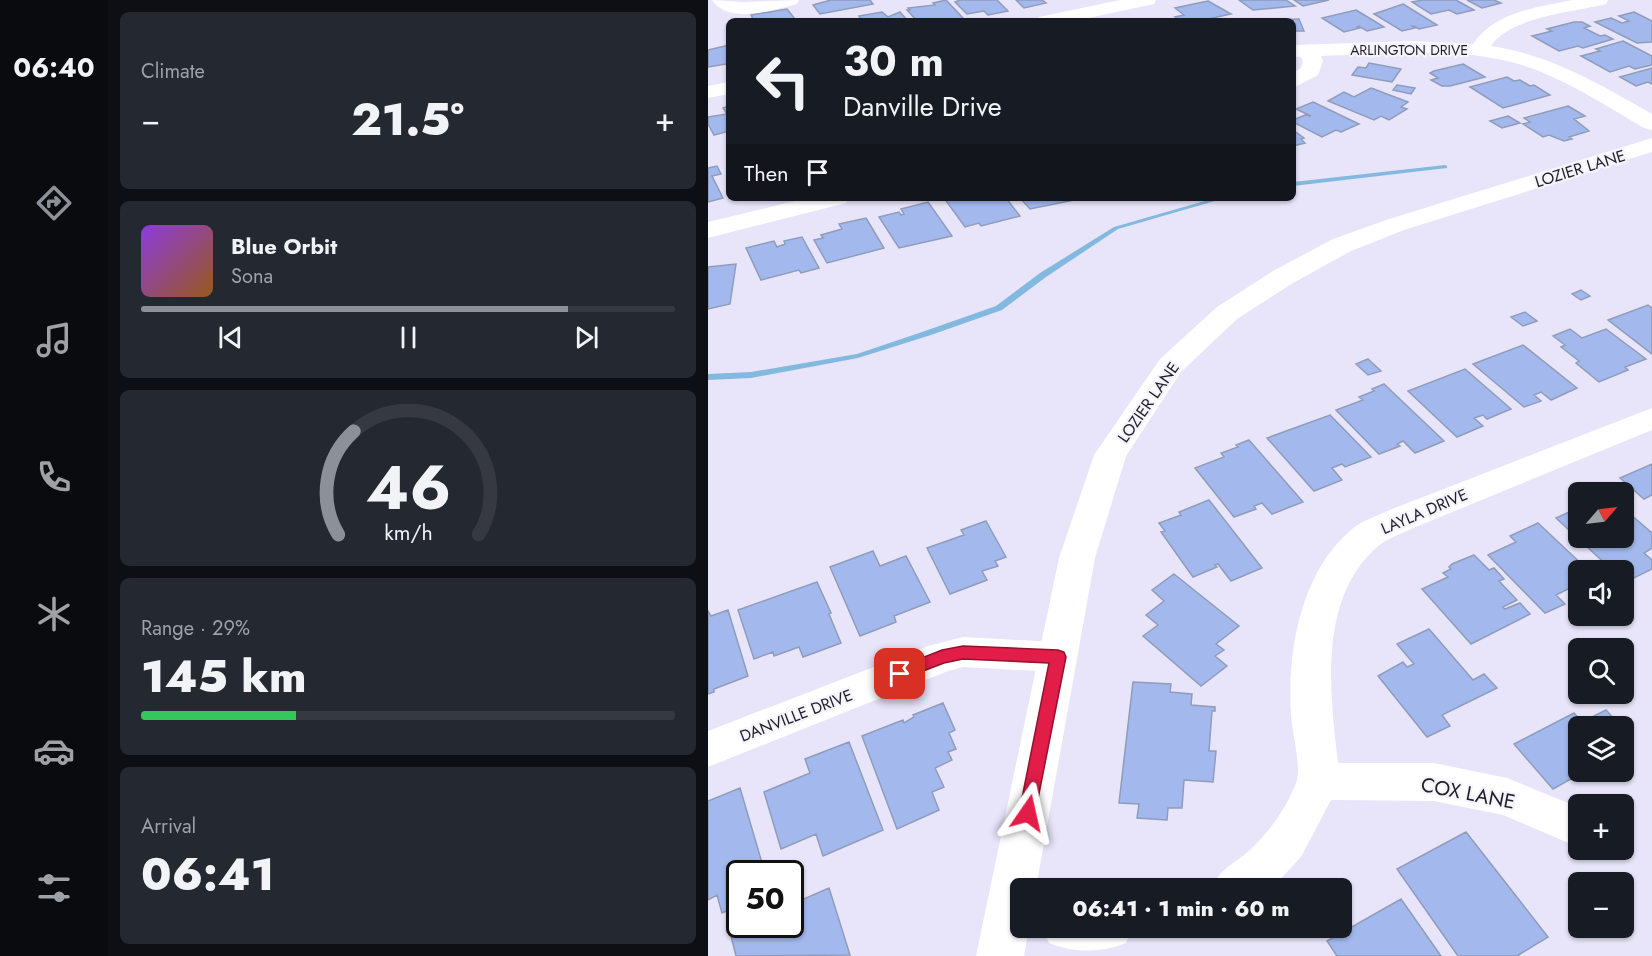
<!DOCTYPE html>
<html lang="en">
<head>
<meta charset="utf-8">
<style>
  body { margin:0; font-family:Jost,sans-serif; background:#242831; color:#f1f3f6; height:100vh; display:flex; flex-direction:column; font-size:22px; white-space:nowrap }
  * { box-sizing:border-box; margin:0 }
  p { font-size:20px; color:#9ea1a6 }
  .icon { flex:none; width:33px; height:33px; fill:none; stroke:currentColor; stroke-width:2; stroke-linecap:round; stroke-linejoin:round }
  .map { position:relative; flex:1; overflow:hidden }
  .sheet { display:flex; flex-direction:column; gap:12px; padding:12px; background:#0d0f14; width:600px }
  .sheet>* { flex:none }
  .top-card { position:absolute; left:18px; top:18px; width:570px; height:183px; border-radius:9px; box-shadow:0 2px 4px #0004; background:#171b24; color:#f1f3f6; overflow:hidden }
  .needle { width:39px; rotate:62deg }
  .controls { position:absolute; left:860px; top:482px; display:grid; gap:12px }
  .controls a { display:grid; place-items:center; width:66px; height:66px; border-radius:9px; background:#171b24; box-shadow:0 2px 4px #0004; font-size:30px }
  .speed { position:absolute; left:18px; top:860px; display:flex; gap:12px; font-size:30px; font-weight:700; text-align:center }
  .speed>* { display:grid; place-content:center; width:78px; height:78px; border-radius:50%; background:#171b24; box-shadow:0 2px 4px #0004; line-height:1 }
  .speed .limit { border:3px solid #111; border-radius:9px; background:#fff; color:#111 }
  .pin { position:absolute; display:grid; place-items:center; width:51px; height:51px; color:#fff; margin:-26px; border-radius:12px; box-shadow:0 3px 9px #0006 }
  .me { position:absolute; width:66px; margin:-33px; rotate:11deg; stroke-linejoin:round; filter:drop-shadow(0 0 4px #0008) }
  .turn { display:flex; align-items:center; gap:21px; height:126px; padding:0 18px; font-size:27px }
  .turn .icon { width:78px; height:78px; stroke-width:2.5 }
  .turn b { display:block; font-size:42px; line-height:51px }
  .then { display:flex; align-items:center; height:57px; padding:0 18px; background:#0003; gap:12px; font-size:22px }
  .big { font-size:45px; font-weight:800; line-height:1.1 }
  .sheet .card { flex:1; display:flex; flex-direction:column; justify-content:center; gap:9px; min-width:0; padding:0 21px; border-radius:9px; background:#242831 }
  .sheet .dial { align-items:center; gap:0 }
  .dial svg { height:156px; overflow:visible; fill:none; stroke:#363941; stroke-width:7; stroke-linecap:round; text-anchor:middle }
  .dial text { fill:#f1f3f6; stroke:none }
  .song { display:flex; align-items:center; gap:18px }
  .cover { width:72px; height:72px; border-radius:9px; background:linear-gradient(135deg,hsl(270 70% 55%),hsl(30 70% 35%)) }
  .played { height:6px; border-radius:3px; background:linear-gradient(90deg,#8c9099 80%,#363941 80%) }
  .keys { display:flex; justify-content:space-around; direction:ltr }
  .heat { display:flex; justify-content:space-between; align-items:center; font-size:33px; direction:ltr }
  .charge { height:9px; border-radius:4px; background:linear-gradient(90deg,#34c759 29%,#363941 0) }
  .trip { position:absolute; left:302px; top:878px; width:342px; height:60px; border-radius:9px; background:#171b24; box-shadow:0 2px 4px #0004; font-weight:800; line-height:60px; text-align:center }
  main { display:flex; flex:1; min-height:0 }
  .dock { display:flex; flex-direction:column; width:108px; justify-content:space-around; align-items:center; background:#090b0e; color:#9ea1a6 }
  .dock .icon { width:42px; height:42px }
  .dock .active { color:#8c9099 }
  .dock b { font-size:27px; color:#f1f3f6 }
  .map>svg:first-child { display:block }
</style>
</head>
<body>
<main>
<nav class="dock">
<b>06:40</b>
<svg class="icon active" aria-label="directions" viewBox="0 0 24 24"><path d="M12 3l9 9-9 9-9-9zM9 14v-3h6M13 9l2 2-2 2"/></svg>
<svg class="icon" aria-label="music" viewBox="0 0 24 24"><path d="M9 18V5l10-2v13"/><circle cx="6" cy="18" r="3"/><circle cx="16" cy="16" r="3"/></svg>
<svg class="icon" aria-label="phone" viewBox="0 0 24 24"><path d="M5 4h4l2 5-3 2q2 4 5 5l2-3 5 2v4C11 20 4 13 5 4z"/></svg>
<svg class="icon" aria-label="climate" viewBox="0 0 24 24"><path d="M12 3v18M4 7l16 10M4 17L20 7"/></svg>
<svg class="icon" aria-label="car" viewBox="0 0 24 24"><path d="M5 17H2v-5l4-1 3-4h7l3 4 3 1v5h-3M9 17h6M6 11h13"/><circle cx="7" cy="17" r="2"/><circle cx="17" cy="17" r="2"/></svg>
<svg class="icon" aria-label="filters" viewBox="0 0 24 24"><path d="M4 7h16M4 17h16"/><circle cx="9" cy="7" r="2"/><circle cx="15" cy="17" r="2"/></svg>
</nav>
<section class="sheet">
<div class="card"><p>Climate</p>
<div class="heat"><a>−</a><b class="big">21.5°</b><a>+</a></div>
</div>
<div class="card">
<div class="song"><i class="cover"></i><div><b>Blue Orbit</b><p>Sona</p></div></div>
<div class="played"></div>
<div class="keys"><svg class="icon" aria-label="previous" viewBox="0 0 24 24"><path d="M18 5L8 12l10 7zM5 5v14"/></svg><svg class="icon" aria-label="pause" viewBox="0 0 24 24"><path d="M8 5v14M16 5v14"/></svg><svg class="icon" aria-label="next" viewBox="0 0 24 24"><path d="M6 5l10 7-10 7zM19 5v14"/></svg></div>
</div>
<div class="card dial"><svg viewBox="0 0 100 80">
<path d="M14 69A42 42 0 1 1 86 69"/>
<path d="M14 69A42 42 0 0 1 22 16" stroke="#8c9099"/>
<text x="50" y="56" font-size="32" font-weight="700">46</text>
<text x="50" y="72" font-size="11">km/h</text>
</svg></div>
<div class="card"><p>Range · 29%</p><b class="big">145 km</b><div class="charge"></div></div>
<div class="card"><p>Arrival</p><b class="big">06:41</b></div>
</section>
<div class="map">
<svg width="944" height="956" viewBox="0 0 944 956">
  <rect width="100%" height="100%" fill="#e8e4f9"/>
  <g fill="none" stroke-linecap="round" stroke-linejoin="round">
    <path fill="#83b9df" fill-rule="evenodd" d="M737 165 739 166V168L585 186V182Z
      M507 198H517L410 229 338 277 294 310 223 335 150 358 43 378 0 380V374L43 372 149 354 217 331 288 306 332 273 406 227Z"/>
  </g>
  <path fill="#a3b9ee" stroke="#8f9cba" stroke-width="1.5" d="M123 0H162L165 4 112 14 105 5Z
    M238 0 255 18 240 21H209L199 10H202L200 8 227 5 225 3Z
    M252 0H289L300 11 280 15 276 11 259 14 247 2Z
    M308 0H334L338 3 316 8Z
    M531 0H578L587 6 545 10Z
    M586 0H621L595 6Z
    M715 0H748L766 10 749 14 741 10 723 14 704 2Z
    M759 0H786L793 3 774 8Z
    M500 1 523 14 491 21H472L467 17 476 15 467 8Z
    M695 4 729 25 711 29 706 26H704L707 28 694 31 666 14Z
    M79 9 87 19 35 21 45 19 43 15Z
    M648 10 676 27 659 31 651 26 649 27 652 28 636 32 614 18Z
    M174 12 180 17 192 12 199 20 154 21 151 16Z
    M926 12 944 21V42L929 43 887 22 903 18 914 23 921 21 911 16Z
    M591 19 596 31H585V21H543Z
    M866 22H874L882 26 876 28 892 36 897 35 905 39 875 48 870 46 851 51 824 36 844 31 839 29Z
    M915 41 944 56V65L927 69 921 66 902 72 873 56 892 51 888 49Z
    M21 45V67L18 64 0 67V50Z
    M661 63 693 69 684 82 644 75 650 67 658 68Z
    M755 64 777 77 742 86H734L723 80 730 78 722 73 726 71Z
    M944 68V84L940 82 928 86 912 77Z
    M799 77 806 81 812 80 822 86 826 85 842 95 795 108 762 87Z
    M689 85 707 88 703 94 685 90Z
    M663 88 700 102 693 107 699 109 681 120 673 116 666 120 620 101 636 92 646 97Z
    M605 102 651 124 633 132 628 130 614 137 585 122V120L597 115 603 116 588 109Z
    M21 106V131L6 135 0 124V117L19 114 15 108Z
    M860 106 877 116 866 119 881 131 861 137 864 139 856 141 841 135 835 137 815 124 822 122 816 118Z
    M800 116 812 123 794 128 782 121Z
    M585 130 596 138 593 139 597 143 585 146Z
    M9 166 13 174 4 176 15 198 0 202V168Z
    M236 198H298L312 216 273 226 271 223 257 227Z
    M312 198H364L366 200 322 209Z
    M220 202 244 236 191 248 171 217 191 212 193 215 196 214 193 209Z
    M158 218 176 248 119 263 106 240 115 238 113 235 134 229 131 224Z
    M94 237 111 268 93 273 91 270 53 280 38 248 66 241 69 247 77 244 76 241Z
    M28 264 22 304 0 309V267Z
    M873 290 882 296 873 300 864 294Z
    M940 305 944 308V354L900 320Z
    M817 312 829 321 815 326 803 317Z
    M862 329 874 338 898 329 938 359 917 367 920 370 891 382 868 363 871 361 853 347 857 345 845 336Z
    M815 345 869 388 843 400 833 392 826 395 833 401 816 407 765 364Z
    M660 359 673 371 660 375 648 364Z
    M757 369 803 409 779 419 775 415 766 418 775 426 749 437 700 391Z
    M676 384 736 441 707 453 695 441 689 444 692 446 671 454 628 410 655 400 651 397 666 391 664 389Z
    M622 415 663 457 637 467 634 464 624 468 634 480 606 491 559 438Z
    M541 440 595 502 564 514 554 503 546 506 548 509 526 517 487 468 516 457 513 453 530 447 528 445Z
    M944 464V495L936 499 912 478Z
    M501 500 554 568 523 581 510 564 507 565 509 567 485 577 453 532 457 531 451 523 473 515 471 512Z
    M870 508V537H915V508L944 533V548L936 553 944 560V569L918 582 915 580V570H904L848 518Z
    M278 521 298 557 287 561 290 566 274 571 279 580 242 594 219 548 256 535 253 530Z
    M830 523 880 570H870V584L848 595 857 604 837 613 780 555 808 542 802 536Z
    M165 551 172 566 198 556 222 602 186 616 188 622 152 636 122 567Z
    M766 555 781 570 786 568 796 579 791 581 809 600 795 607 797 609 812 603 822 614 763 644 714 589 740 577 735 573 743 569 741 567 744 564Z
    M466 574 531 626 508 644 516 650 507 656 519 666 493 686 435 636 450 625 438 615 456 601 444 590Z
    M109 582 123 613 121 614 133 643 95 657 91 647 66 656 65 652 46 659 30 610Z
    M20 610 40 676 6 689V692L0 694V611L3 616Z
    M721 629 765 680 776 674 789 688 734 715 742 726 719 737 670 676 695 662 699 667 706 664 689 644Z
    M425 682 463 684 462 692 484 694 483 705 507 707V711H504L501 751H508L505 782 476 780 474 808H460L459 820 429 818 431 804 411 803Z
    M235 703 247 730 241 733 248 749 240 752 244 760 227 768 236 787 224 792 231 810 189 829 154 736 195 720 196 723 206 717 205 715Z
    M898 710 913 726H893L884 717Z
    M866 713 878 726H870V771H877L845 789 806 744Z
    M141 742 175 830 115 856 108 834 73 849 56 792 102 773 97 759Z
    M32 788 57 873H32V905L14 913 9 895 0 900V801Z
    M758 832 840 937 809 956H750L689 869Z
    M121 888 142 955 28 956 22 932 39 924H82V905Z
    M693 899 733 956H629L619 941Z"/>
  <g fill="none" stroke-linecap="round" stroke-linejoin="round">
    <path fill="#fff" fill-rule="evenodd" d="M4 0 35 2 91 0 89 4 82 6C59 11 20 24 4 0Z
      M412 0H448L446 4 366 21H328L331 17Z
      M865 0H900L898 4C866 12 801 17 783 46 843 55 892 84 944 114V130L936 128C902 108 868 86 831 71 763 44 685 54 613 56L615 61 610 75 585 88V73L593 68 595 61 593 57H585V45L704 41 765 44C786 12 830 7 865 0Z
      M21 82V94L0 98V86Z
      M99 198H141L138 203 0 238V222Z
      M944 408V430L703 529C691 535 677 539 667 549 610 601 622 694 630 763H726L799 778 870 807V847L795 815 726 801 623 800 593 857 564 888H504C514 865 528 864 545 847 563 830 579 806 588 783 594 768 584 733 583 715 579 653 592 573 643 530 653 521 667 517 679 511Z
      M255 637 350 642 364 646 369 657 364 668 350 672 255 667 240 671 0 767V731L220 646Z
      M334 927H425L418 943C394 953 365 953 341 943Z"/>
    <path fill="#fff" fill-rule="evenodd" d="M944 138V152L696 230 643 251 585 283 529 319 473 372 418 456 387 558 328 888H312V927H321L316 956H268L351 558 386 455 452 359 509 307 565 271 625 239 678 220Z"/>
  </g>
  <path fill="#e11d48" stroke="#92132f" stroke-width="1.5" d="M255 646 350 650 356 652 358 657 326 819 320 822 313 819 311 813 341 663 255 659 236 663 192 680 186 678 184 674 186 669 234 650Z"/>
  <g text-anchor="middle" stroke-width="4.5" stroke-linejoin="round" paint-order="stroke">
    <g font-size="14" fill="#211e2a" stroke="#f5f4fb">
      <text x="701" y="55">ARLINGTON DRIVE</text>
    </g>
    <g font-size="16" fill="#211e2a" stroke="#f5f4fb">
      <text transform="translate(872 168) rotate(-17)" y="6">LOZIER LANE</text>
      <text transform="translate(440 402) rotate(-55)" y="6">LOZIER LANE</text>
      <text transform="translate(716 511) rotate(-23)" y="6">LAYLA DRIVE</text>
      <text transform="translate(88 715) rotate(-21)" y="6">DANVILLE DRIVE</text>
    </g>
    <g font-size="20" fill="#211e2a" stroke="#f5f4fb">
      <text transform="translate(760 793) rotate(11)" y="7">COX LANE</text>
    </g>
  </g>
</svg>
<div class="controls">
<a><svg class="needle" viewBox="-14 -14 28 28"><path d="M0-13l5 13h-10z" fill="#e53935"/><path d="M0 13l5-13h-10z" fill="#9ea1a6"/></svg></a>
<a><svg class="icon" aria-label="sound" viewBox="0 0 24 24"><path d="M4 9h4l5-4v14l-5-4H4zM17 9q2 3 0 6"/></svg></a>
<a><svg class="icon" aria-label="search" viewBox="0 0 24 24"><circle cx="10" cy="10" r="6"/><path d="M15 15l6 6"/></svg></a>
<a><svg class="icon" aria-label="layers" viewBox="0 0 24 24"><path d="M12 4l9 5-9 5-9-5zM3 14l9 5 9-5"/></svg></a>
<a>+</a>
<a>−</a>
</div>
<div class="speed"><div class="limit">50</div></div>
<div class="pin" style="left:192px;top:674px;background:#d93025"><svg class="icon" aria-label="arrive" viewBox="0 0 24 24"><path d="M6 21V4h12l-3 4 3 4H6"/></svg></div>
<svg class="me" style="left:320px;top:813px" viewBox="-20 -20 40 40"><path d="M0-17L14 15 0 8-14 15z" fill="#e11d48" stroke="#fff" stroke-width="4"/></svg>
<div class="trip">06:41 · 1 min · 60 m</div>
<div class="top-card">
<div class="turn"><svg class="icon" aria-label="left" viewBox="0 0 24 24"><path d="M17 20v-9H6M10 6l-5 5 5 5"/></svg><div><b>30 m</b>Danville Drive</div></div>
<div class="then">Then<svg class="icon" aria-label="arrive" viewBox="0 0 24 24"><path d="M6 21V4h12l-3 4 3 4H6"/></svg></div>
</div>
</div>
</main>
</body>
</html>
